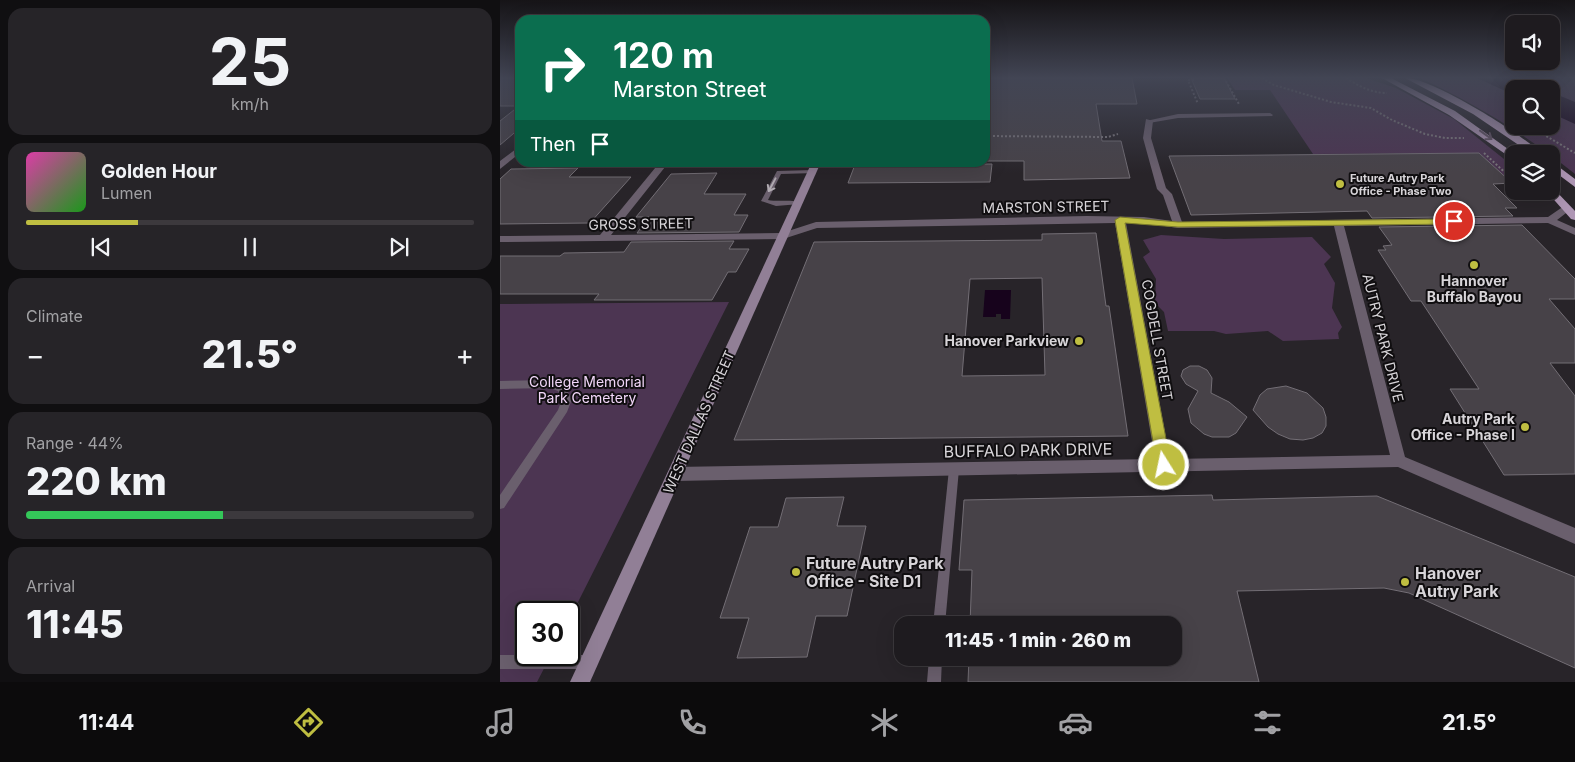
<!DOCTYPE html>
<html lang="en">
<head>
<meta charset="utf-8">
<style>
  body { margin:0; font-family:Inter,sans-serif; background:#262428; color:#f1f3f6; height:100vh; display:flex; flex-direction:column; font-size:19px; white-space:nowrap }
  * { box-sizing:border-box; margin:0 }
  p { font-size:16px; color:#a1a1a4 }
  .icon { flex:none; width:28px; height:28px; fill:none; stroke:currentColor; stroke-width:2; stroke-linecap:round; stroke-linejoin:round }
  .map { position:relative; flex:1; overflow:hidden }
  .side { display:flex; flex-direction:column; gap:8px; padding:8px; background:#100f11; width:500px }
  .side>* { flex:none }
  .banner { position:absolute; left:15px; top:15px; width:475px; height:152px; border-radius:15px; box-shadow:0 5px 20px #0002,0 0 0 1px #3c393d; background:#0b6e4f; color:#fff; overflow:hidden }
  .buttons { position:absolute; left:1005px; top:15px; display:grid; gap:10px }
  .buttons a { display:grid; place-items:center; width:55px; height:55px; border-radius:10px; background:#1e1b1f; box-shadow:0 5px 20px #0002,0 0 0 1px #3c393d; font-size:25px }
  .speed { position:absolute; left:15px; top:601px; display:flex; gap:10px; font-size:25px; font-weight:700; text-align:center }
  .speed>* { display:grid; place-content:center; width:65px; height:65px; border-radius:50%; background:#1e1b1f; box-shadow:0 5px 20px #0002,0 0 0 1px #3c393d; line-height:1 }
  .speed .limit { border:2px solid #111; border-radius:8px; background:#fff; color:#111 }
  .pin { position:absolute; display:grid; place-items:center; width:42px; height:42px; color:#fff; margin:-21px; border:2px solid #fff; border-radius:50%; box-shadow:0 1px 5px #0007 }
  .me { position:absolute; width:55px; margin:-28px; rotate:350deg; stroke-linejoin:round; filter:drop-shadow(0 0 4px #0008) }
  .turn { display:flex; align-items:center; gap:18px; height:105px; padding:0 15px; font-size:22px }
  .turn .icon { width:65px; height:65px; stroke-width:2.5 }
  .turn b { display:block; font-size:35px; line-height:42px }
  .then { display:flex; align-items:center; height:48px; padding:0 15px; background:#0003; gap:10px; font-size:19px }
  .big { font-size:38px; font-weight:800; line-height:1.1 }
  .side .widget { flex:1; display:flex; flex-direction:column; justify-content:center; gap:8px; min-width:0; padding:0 18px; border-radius:15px; background:#262428 }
  .side .dial { align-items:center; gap:0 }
  .dial b { font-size:65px; line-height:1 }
  .song { display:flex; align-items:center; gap:15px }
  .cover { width:60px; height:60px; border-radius:8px; background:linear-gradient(135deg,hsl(320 70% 55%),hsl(120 70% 35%)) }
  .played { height:5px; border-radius:2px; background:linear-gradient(90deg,#bfbe41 25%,#3c393d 25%) }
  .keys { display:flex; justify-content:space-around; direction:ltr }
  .heat { display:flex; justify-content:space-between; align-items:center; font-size:28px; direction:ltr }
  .charge { height:8px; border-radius:4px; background:linear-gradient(90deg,#34c759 44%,#3c393d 0) }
  .trip { position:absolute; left:394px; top:616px; width:288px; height:50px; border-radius:15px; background:#1e1b1f; box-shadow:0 5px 20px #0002,0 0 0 1px #3c393d; font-weight:800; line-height:50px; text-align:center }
  .menu { display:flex; height:80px; justify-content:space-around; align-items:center; background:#0c0b0c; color:#a1a1a4 }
  .menu .icon { width:35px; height:35px }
  .menu .current { color:#bfbe41 }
  .menu b { font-size:22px; color:#f1f3f6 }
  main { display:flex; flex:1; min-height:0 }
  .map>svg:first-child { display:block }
</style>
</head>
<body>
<main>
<section class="side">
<div class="widget dial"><b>25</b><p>km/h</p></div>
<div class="widget">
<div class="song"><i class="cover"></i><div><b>Golden Hour</b><p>Lumen</p></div></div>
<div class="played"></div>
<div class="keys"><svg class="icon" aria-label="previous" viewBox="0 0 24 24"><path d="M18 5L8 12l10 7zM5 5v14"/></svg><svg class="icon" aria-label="pause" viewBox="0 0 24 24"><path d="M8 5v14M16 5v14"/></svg><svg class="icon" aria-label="next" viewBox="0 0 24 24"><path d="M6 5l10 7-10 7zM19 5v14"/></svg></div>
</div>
<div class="widget"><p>Climate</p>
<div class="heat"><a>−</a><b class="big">21.5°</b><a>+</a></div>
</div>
<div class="widget"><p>Range · 44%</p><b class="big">220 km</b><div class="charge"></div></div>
<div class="widget"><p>Arrival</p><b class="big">11:45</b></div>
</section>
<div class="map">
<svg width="1075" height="682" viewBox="0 0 1075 682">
  <rect width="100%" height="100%" fill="#282429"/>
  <path fill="#4c3552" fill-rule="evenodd" d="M727 78H866L896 88 954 119 1009 163 1014 168V185L979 153 813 154 770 90H735Z
    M920 78H1075V174C1028 136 976 104 920 78ZM1014 89H1051V126H1014Z
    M661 235 724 239 812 237 831 257 824 264 835 283 832 308 842 327 838 333 839 339 783 341 768 331 726 334 714 331H668L664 312 655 303 656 279 643 257 650 252 643 240Z
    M229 302 69 620V612H26V655H51L37 682H0V304Z"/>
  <path fill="#17031c" d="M977 78H1025L1043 89H1014V95Z
    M1051 92 1075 102V124L1051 113Z
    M485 290H511L510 319H501V314H496V317H483Z"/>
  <path fill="#474248" stroke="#736e75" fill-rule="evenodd" d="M0 78H20V128L0 145V121L19 106H0Z
    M485 78H632L637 104H596L602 141H621L630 178 524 180V161H485Z
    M691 78H724L735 99H700Z
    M979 153 1012 183 993 184 1017 208H1005L1013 216 872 218 867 211 691 215 669 156Z
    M356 162H394L393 165 492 164 490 182 348 183Z
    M78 168 69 177H131L90 223 0 224V179L11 169Z
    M217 173 204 194H246L234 215H248L239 232 137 233 149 217H136L171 174Z
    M1022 225 1075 279V299H1049L1075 329V363H1050L1075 396V474L1004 475 950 389H979L921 301H911L878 250H886L883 246 892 245 879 227Z
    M596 233 606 306H609L628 436 234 440 314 242 542 240V234ZM542 278 545 375 462 376 470 279Z
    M234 241 229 249H249L236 272H228L212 300H94L99 294H0V256H60L64 253 124 252 131 242Z
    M690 366H699L707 370 712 378 711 393 729 402 747 417 736 433 729 437H712L704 434 691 423 688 409 698 391 686 384 681 376 683 370Z
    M786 386 807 393 823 408 826 417V426L822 433 813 438 803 440 790 439 778 434 768 427 753 410 760 395 767 389Z
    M712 495 713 500 877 496 1075 577V668L909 593 884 588 737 591 759 682H468L469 658H672V625H470L472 570H459L464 500Z
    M344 497 337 526H366L347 616H316L307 657 237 658 249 618H220L250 527H278L286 498Z"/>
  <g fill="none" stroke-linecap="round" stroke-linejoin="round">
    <path stroke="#7d797e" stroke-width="2" stroke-dasharray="2 2" stroke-linecap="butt" d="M762 78 774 85 831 102 871 108 892 120 925 134 945 138H964
      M846 78C859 86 871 93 887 93
      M694 80H688L698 104
      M726 81 739 104
      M1029 126 1075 153
      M485 136 608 137 618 134
      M984 153 1012 179"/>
    <path stroke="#7d797e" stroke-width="2.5" stroke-dasharray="2 2" stroke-linecap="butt" d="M1010 178 1014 181"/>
    <path fill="#6a5f6d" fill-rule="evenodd" d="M770 113 773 115 772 116 678 118 649 123 646 121 678 114Z
      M313 170 316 172 315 173 281 174 268 200C278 202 294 199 301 203L300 204 276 206 261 201 277 171Z
      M50 380 64 385 72 399 67 412 4 508 0 509V495L58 410 62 399 58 391 50 388 0 389V381Z
      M454 464 458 466 459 469 445 625H433L449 469 450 466Z
      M0 655H89L94 657 96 662 94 667 89 669H0Z
      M429 658H442L441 682H427Z"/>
    <path fill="#6a5f6d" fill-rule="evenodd" d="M646 119 653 121 651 138 666 188 672 194 682 222 1048 217 1064 206H1070V210L1057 220 1075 228V235L1048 223 844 226 905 457 1075 528V544L898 467 175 481 170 479 167 474 170 469 175 467 655 459 615 223 317 228 283 239 0 242V236L100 235 160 162H169L111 235 282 233 316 222 587 216 644 217 672 221 663 195 657 189 643 138ZM626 223H644L678 228 834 226 890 455 670 459Z
      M20 146V153L0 169V161Z"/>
    <path fill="#917f96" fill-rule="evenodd" d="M312 162H321L90 682H70Z"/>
    <path fill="#af97b5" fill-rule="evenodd" d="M882 78H891L955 111 1015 154H1014V160L949 115Z
      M905 78C929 76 1024 135 1042 154H1032L973 114Z
      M1051 161 1075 179V187L1051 169Z
      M1051 188 1054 189 1075 211V220L1071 219 1048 193 1046 191H1051Z"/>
  </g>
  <defs><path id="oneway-shaft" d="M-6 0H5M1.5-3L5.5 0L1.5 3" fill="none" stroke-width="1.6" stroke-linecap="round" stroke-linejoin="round" transform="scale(1.25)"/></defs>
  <use stroke="#605262" href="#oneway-shaft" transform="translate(986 135) rotate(36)"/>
  <use stroke="#b2acb3" href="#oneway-shaft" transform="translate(272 185) rotate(118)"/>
  <linearGradient id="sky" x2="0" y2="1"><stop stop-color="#161417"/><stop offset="0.45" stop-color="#424554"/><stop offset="1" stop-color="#424554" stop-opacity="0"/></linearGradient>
  <rect width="1075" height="173" fill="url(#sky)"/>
  <path fill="#bfbe41" stroke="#7c7c2a" d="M620 217 678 222 954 219 958 221 954 224 678 227 625 223 671 465 669 469 664 471 659 469 657 465 615 220Z"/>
  <g fill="#bfbe41" stroke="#100e10" stroke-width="2">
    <circle cx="840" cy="184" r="5"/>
    <circle cx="974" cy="265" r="5"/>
    <circle cx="579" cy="341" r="5"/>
    <circle cx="1025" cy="427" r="5"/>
    <circle cx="296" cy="572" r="5"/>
    <circle cx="905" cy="582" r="5"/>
  </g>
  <g text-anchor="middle" stroke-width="4" stroke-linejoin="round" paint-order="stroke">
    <g font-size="11" font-weight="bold" fill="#d8d5d9" stroke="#100e10" text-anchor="start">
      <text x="850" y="182">Future Autry Park<tspan x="850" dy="13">Office - Phase Two</tspan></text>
    </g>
    <g font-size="14" fill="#d8d5d9" stroke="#100e10">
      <text transform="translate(546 207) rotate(-1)" y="5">MARSTON STREET</text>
      <text transform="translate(141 224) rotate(-1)" y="5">GROSS STREET</text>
      <text transform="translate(883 338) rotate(76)" y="5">AUTRY PARK DRIVE</text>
      <text transform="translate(657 340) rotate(80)" y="5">COGDELL STREET</text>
      <text transform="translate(199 422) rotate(-66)" y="5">WEST DALLAS STREET</text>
    </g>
    <g font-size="14" font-weight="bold" fill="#d8d5d9" stroke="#100e10" text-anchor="end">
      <text x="974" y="286" text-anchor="middle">Hannover<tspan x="974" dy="16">Buffalo Bayou</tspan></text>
      <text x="569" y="346">Hanover Parkview</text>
      <text x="1015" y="424">Autry Park<tspan x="1015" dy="16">Office - Phase I</tspan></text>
    </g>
    <g font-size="14" fill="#f2d7f9" stroke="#100e10">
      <text x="87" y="387">College Memorial<tspan x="87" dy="16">Park Cemetery</tspan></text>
    </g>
    <g font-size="16" fill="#d8d5d9" stroke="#100e10">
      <text transform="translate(528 450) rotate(-1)" y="6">BUFFALO PARK DRIVE</text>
    </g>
    <g font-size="16" font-weight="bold" fill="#d8d5d9" stroke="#100e10" text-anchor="start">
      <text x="306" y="569">Future Autry Park<tspan x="306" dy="18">Office - Site D1</tspan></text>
      <text x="915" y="579">Hanover<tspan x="915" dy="18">Autry Park</tspan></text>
    </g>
  </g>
</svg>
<div class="buttons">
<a><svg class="icon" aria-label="sound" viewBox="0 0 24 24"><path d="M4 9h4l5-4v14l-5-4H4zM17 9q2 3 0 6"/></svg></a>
<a><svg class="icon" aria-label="search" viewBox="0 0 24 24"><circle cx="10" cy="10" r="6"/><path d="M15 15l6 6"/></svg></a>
<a><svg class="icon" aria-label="layers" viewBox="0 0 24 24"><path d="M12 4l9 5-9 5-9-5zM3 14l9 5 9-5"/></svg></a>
</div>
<div class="speed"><div class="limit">30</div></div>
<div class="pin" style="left:954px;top:221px;background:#d93025"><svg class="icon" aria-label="arrive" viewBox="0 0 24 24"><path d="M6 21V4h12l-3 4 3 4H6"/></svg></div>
<svg class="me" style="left:664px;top:465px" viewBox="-20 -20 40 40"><circle r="17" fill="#bfbe41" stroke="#fff" stroke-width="3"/><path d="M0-11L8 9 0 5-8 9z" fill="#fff"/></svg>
<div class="trip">11:45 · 1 min · 260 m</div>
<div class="banner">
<div class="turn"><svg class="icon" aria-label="right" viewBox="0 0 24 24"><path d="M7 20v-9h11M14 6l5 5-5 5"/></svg><div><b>120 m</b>Marston Street</div></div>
<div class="then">Then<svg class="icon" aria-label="arrive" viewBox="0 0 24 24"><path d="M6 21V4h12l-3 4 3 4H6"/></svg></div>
</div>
</div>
</main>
<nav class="menu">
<b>11:44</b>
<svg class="icon current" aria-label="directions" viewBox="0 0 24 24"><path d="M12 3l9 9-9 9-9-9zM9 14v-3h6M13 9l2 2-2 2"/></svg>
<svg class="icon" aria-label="music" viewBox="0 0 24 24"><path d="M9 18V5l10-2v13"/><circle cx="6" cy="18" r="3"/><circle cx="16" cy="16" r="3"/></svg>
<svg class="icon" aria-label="phone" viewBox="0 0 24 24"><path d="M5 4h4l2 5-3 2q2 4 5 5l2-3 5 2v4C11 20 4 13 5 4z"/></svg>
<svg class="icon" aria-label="climate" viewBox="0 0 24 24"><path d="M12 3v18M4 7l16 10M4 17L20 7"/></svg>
<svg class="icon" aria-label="car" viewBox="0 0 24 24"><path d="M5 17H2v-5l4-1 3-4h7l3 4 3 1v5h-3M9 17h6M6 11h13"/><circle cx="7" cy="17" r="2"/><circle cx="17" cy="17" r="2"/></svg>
<svg class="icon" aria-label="filters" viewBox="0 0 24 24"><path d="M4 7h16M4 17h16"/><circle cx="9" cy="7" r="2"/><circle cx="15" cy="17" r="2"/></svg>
<b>21.5°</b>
</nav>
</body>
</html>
